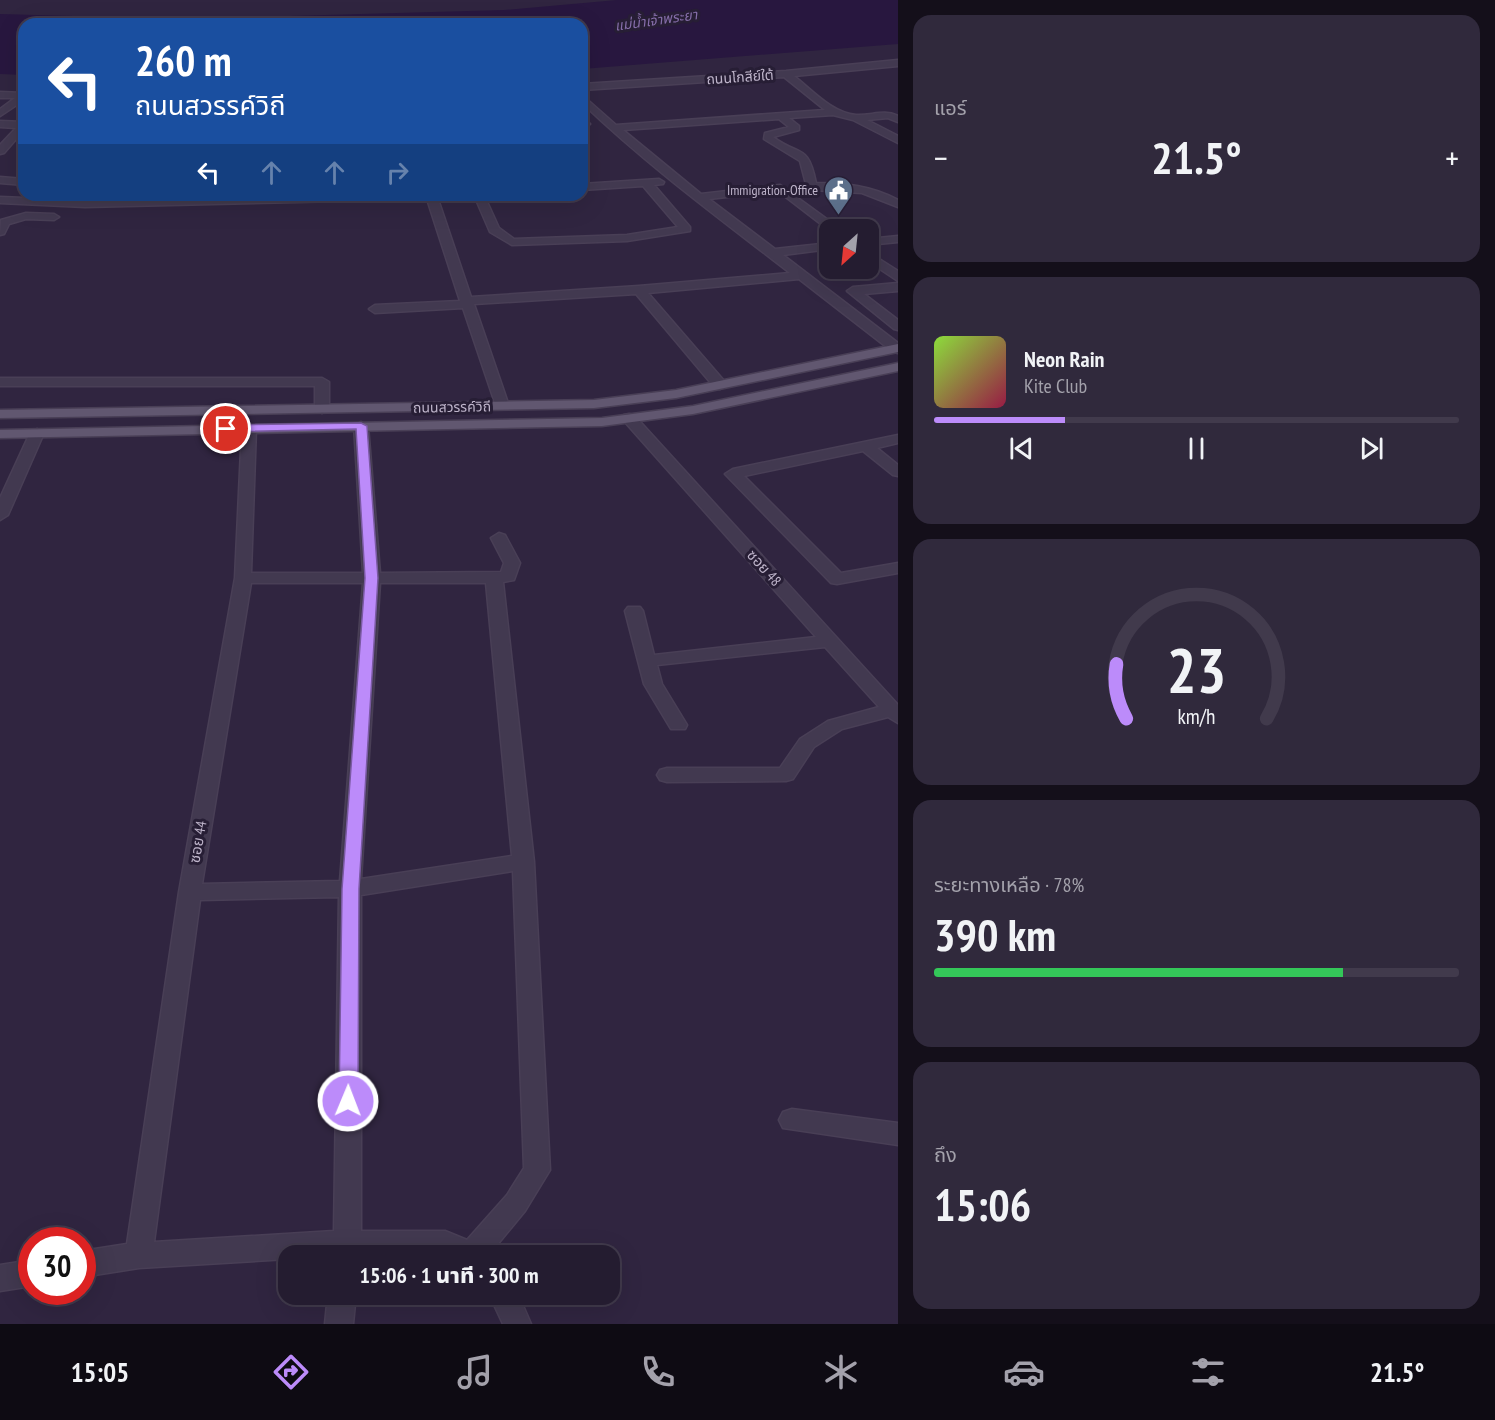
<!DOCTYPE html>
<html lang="th">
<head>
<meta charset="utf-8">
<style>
  body { margin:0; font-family:"PT Sans Narrow","Noto Sans Thai",sans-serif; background:#30293c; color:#f1f3f6; height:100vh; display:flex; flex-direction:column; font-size:22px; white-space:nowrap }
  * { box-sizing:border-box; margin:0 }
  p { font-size:20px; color:#a3a1ab }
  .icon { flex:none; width:33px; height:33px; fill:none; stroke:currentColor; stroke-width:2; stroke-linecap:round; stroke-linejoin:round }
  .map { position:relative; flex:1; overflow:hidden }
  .panel { display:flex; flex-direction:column; gap:15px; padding:15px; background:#140f1a; width:597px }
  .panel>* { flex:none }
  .guide { position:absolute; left:18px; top:18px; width:570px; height:183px; border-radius:18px; box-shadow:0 6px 24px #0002,0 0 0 2px #413a4c; background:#1a4fa0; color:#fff; overflow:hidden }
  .needle { width:39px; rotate:207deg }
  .controls { position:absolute; left:819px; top:219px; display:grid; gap:12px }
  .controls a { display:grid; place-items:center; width:60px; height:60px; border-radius:12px; background:#241c30; box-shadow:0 6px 24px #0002,0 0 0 2px #413a4c; font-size:30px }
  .speed { position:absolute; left:18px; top:1227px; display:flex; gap:12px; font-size:30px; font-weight:700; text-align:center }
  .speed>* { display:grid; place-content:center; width:78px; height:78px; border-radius:50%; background:#241c30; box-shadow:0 6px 24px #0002,0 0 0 2px #413a4c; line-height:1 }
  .speed .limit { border:9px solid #d22; background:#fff; color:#111 }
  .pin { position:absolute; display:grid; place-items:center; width:51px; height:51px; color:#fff; margin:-26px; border:3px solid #fff; border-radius:50%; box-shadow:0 2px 6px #0007 }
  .me { position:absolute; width:66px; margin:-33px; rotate:1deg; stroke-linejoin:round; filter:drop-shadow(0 0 4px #0008) }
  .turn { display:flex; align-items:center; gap:21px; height:126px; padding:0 18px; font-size:27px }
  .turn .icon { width:78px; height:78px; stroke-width:2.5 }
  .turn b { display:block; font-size:42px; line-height:51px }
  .lanes { display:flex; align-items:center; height:57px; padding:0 18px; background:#0003; justify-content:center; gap:30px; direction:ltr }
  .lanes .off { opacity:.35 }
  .big { font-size:45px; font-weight:800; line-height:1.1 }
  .panel .tile { flex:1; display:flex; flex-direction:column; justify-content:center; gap:9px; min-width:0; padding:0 21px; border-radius:18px; background:#30293c }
  .panel .dial { align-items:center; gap:0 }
  .dial svg { height:156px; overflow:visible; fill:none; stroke:#413a4c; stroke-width:7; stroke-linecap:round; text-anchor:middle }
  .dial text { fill:#f1f3f6; stroke:none }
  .song { display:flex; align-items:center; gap:18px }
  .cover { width:72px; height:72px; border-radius:9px; background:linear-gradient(135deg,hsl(90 70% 55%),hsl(340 70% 35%)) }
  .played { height:6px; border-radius:3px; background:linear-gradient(90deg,#bc8bfa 25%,#413a4c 25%) }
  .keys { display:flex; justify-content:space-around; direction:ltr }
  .heat { display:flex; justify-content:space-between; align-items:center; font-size:33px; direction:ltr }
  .charge { height:9px; border-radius:4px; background:linear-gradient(90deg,#34c759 78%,#413a4c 0) }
  .trip { position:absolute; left:278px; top:1245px; width:342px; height:60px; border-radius:18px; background:#241c30; box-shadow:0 6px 24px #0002,0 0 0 2px #413a4c; font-weight:800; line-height:60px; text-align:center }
  .dock { display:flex; height:96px; justify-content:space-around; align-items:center; background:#0e0b13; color:#a3a1ab }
  .dock .icon { width:42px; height:42px }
  .dock .current { color:#bc8bfa }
  .dock b { font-size:27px; color:#f1f3f6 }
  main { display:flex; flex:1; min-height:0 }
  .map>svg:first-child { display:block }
</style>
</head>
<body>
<main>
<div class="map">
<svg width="898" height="1324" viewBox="0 0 898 1324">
  <rect width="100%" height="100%" fill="#302540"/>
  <path fill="#28173f" d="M617 0H898V44L582 69V24H24V75L0 74V14L182 19 504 10Z"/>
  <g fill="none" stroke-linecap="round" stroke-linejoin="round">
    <defs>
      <path id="minor" d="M898 60V66L794 76C812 90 832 113 856 115 871 116 884 109 898 116V122L888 118 867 120 898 136V143L853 120 833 115 789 118 799 126V130L773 137C800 157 808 143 816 183 845 183 872 186 898 200V207L862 193 796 189V185L806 184 800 161 764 139 765 133 789 127 779 119 623 130 701 194 780 185 839 228 840 230 830 231 778 191 709 199 775 249 830 243V249L783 255 898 343V353L893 352 799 279 648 293 725 382 727 385 720 389 715 388 636 294 474 304 509 406 507 409H497L463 308 375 313 369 309 375 305 460 301 427 199 85 207 0 203V197C157 204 314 195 471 195L466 198 438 199 471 297 639 286 790 273C719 218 647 165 582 103V95L616 125 825 110 784 77 582 90V84L786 71Z
        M0 92 24 93V100L0 116V109L15 98H0Z
        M0 121 24 122V130L4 153 0 154V145L16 128 0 127Z
        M582 121 588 122 590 124 582 127Z
        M0 177 24 179V185L0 183Z
        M659 179 664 182 663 184 654 185 690 227V231L627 241 512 245 490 232 474 195H484L499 228 514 239 627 235 678 227 643 186 582 190V184Z
        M26 213 54 214 59 217 54 220 26 219 9 224 4 234 0 235 1 220Z
        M898 236V242L868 245V239Z
        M868 252 898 271V281L868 261Z
        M898 283V291L864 294 898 320V330L894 329 847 291 853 287Z
        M0 378H322L329 382V409L322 413 315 409V386H0Z
        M629 414 634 415 898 705V723L888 717 842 729 814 747 793 779 786 781 667 782 660 780 657 775 660 770 667 768H780L800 739 828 721 879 707 825 647 657 665 662 684 687 725 685 729H671L644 684 625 611 628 607H640L643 611 654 655 816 637 624 421 622 418 624 415Z
        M361 422 368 426 380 573 501 572 504 563 491 538 499 533 505 535 520 563 514 580 503 582 534 862 550 1170 525 1211 488 1256H288V1259L139 1268 82 1277V1251L127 1244 179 892 235 578 242 428 249 424 256 428 251 573H363L354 426ZM251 583H363L340 881 202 884ZM380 583H486L512 856 361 879ZM513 871 524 1168 507 1195 467 1240 445 1231H361V895ZM339 897 334 1231 154 1242 200 900Z
        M37 429 44 433 8 515 0 520V498L30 433Z
        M898 435V443L877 448 898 465V476L893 475 863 451 744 476 841 573 898 563V573L837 584 831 583 725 474 733 469Z
        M792 1109 898 1123V1145L783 1128 779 1120 783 1112Z
        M32 1260V1286L0 1291V1265Z
        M328 1294H356L353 1324H325Z
        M489 1294H518L531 1324H503Z"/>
      <path id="major" d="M898 344V352L676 398 594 408 0 418V410L594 400 676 390Z
        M898 363V371L693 414 602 426 0 438V430L602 418 693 406Z"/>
    </defs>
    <use href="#minor" stroke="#493f56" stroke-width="3"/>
    <use href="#major" stroke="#493f56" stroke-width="3"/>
    <use href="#minor" fill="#423950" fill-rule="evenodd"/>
    <use href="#major" fill="#615770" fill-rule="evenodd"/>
  </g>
  <path fill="#bc8bfa" stroke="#7a5aa2" stroke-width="1.5" d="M361 423 367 426 378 578 359 889 358 1101 355 1107 348 1109 342 1107 339 1101 342 889 365 578 356 429 226 432 220 429 226 425Z"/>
  <defs>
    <symbol id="civic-pin" viewBox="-11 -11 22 30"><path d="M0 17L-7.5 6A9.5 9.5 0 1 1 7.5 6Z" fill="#5c6f8a" stroke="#271e35"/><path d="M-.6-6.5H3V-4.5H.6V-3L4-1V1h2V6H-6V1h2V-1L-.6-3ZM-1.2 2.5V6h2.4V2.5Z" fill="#fff"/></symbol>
  </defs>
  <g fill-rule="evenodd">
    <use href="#civic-pin" x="822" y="174" width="33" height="45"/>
  </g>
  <g text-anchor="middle" stroke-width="6" stroke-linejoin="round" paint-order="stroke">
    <g font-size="14" font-style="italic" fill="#866eaa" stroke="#271e35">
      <text transform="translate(656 20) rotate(-8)" y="5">แม่น้ำเจ้าพระยา</text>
    </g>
    <g font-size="14" fill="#bfb5cb" stroke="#271e35">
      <text transform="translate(740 77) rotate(-4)" y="5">ถนนโกสีย์ใต้</text>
      <text transform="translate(452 407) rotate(-1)" y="5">ถนนสวรรค์วิถี</text>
    </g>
    <g font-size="14" fill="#bfb5cb" stroke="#271e35" text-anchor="end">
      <text x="818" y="195">Immigration-Office</text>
    </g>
    <g font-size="15" fill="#bfb5cb" stroke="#271e35">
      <text transform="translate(764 568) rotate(48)" y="5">ซอย 48</text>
      <text transform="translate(198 842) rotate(-80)" y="5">ซอย 44</text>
    </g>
  </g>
</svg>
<div class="controls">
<a><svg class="needle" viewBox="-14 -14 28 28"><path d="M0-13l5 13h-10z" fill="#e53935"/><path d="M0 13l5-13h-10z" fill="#a3a1ab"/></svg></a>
</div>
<div class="speed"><div class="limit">30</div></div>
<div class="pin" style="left:226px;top:429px;background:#d93025"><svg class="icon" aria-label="arrive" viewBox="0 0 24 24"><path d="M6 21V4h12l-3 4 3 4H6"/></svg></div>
<svg class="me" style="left:348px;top:1101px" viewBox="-20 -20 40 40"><circle r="17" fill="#bc8bfa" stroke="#fff" stroke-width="3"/><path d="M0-11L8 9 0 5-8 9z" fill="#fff"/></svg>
<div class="trip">15:06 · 1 นาที · 300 m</div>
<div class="guide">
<div class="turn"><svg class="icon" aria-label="left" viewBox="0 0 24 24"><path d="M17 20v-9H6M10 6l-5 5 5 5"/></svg><div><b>260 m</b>ถนนสวรรค์วิถี</div></div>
<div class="lanes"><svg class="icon" aria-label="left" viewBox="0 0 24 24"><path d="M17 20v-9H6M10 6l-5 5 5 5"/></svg><svg class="icon off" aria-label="ahead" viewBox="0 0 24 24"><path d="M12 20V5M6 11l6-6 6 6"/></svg><svg class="icon off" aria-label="ahead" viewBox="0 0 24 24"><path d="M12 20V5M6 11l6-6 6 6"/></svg><svg class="icon off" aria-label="right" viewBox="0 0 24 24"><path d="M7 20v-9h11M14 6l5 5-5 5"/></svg></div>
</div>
</div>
<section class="panel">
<div class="tile"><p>แอร์</p>
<div class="heat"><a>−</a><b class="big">21.5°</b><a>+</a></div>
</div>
<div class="tile">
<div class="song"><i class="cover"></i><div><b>Neon Rain</b><p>Kite Club</p></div></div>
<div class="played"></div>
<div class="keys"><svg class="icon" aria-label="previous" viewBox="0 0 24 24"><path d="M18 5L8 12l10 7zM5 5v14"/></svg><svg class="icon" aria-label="pause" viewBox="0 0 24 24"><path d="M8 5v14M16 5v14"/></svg><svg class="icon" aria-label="next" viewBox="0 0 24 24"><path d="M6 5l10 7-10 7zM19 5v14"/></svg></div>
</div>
<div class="tile dial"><svg viewBox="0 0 100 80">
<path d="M14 69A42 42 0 1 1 86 69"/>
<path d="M14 69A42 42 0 0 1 9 41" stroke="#bc8bfa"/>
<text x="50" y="56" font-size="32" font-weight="700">23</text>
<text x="50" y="72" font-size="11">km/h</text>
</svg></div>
<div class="tile"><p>ระยะทางเหลือ · 78%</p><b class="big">390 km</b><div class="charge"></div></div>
<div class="tile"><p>ถึง</p><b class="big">15:06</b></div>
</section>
</main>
<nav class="dock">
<b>15:05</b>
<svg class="icon current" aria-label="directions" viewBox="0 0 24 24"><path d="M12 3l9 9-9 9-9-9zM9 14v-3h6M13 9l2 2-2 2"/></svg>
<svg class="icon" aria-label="music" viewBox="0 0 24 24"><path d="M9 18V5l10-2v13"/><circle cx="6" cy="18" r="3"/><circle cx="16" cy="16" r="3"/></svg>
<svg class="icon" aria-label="phone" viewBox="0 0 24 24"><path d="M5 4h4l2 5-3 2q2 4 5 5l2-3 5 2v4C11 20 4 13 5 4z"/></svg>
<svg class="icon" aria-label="climate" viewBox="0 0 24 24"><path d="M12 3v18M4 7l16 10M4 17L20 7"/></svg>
<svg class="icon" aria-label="car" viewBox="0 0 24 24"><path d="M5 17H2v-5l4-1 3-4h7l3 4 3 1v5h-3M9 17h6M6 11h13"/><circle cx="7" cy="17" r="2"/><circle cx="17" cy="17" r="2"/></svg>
<svg class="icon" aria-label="filters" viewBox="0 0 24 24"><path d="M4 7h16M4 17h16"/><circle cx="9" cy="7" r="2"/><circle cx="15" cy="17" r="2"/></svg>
<b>21.5°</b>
</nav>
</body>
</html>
